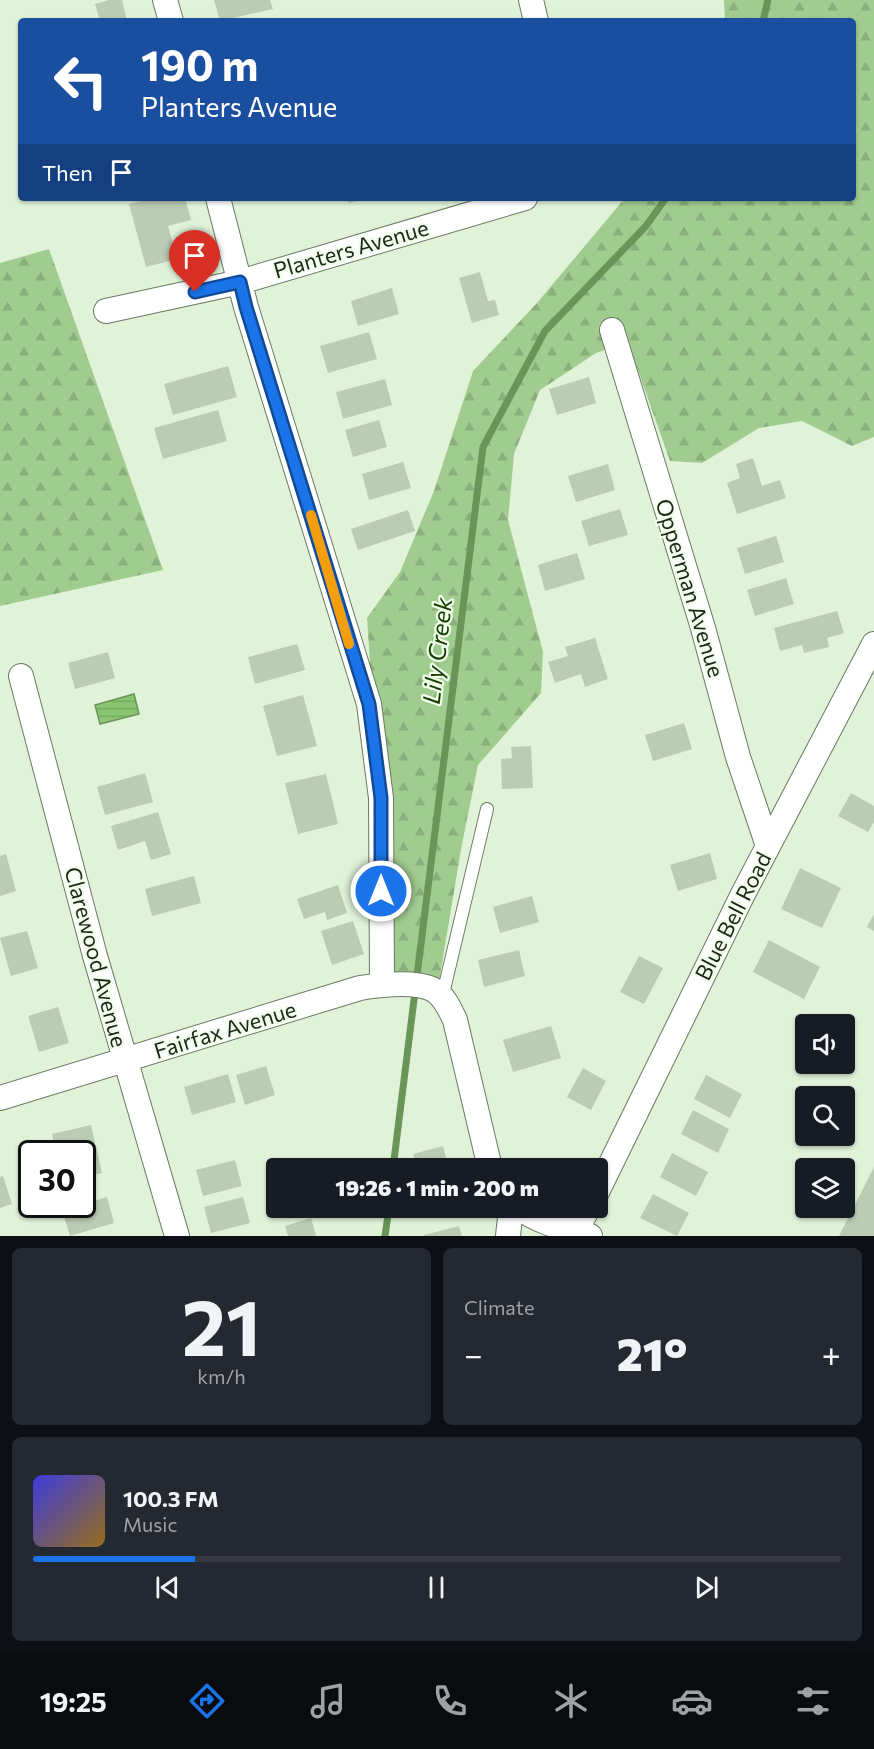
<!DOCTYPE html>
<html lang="en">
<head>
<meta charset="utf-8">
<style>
  body { margin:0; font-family:Commissioner,sans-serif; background:#242831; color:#f1f3f6; height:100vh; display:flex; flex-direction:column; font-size:22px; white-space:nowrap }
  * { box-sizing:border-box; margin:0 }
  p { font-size:20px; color:#9ea1a6 }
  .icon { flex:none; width:33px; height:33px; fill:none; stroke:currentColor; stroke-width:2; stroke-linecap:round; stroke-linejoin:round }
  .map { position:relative; height:1236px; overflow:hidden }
  .panel { display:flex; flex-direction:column; gap:12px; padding:12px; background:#0d0f14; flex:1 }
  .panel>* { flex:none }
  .top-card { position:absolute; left:18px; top:18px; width:838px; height:183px; border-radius:6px; box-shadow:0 2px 4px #0004; background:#1a4fa0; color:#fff; overflow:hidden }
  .fabs { position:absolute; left:795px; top:1014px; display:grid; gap:12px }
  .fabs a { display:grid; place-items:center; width:60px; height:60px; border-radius:6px; background:#171b24; box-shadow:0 2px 4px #0004; font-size:30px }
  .speed { position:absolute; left:18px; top:1140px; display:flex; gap:12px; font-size:30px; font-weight:700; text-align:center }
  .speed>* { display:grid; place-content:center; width:78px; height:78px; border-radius:50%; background:#171b24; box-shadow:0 2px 4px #0004; line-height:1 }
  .speed .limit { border:3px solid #111; border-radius:9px; background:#fff; color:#111 }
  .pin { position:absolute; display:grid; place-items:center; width:51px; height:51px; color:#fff; margin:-62px -26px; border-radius:50% 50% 50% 0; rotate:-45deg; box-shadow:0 0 6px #0007 }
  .pin .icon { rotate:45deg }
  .me { position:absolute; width:66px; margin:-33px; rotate:0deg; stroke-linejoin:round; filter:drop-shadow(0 0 4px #0008) }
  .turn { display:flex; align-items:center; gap:21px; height:126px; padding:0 24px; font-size:27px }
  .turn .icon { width:78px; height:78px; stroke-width:2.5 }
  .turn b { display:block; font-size:42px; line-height:51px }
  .then { display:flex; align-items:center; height:57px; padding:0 24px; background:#0003; gap:12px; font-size:22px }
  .big { font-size:45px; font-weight:800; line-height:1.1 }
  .panel .widget { flex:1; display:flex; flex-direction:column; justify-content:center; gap:9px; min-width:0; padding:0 21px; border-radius:9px; background:#242831 }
  .panel .dial { align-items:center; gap:0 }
  .dial b { font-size:78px; line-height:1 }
  .song { display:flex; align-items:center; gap:18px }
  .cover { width:72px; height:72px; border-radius:9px; background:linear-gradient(135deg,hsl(240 70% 55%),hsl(40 70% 35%)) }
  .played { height:6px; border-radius:3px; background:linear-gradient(90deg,#1a73e8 20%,#363941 20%) }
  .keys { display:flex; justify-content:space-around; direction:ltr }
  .heat { display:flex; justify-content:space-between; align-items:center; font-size:33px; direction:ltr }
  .panel .tiles { flex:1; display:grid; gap:12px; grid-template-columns:1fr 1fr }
  .widget:last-child { grid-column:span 2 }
  .trip { position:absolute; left:266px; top:1158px; width:342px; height:60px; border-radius:6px; background:#171b24; box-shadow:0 2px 4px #0004; font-weight:800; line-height:60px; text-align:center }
  .dock { display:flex; height:96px; justify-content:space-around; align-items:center; background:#090b0e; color:#9ea1a6 }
  .dock .icon { width:42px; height:42px }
  .dock .current { color:#1a73e8 }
  .dock b { font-size:27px; color:#f1f3f6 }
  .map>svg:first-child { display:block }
</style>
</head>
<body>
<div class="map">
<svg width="874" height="1236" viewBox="0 0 874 1236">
  <defs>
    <pattern id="forest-firs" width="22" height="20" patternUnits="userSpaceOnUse" patternTransform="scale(1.5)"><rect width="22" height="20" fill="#a1cc90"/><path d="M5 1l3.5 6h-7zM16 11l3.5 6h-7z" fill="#8aaf7c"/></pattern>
    <pattern id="water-rules" width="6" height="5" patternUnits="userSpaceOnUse" patternTransform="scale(1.5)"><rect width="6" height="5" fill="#8ac572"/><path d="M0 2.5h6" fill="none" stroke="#77a962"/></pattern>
  </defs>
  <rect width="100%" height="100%" fill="#e0f3d9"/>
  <path fill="url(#forest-firs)" d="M724 0H874V437L852 446 802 421 759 428 702 463 670 461 628 342 596 353 540 390 514 454 508 520 543 652 541 693 478 765 462 844 439 981 391 973 367 618 400 572 434 491 473 371 537 303 625 198H854V21H725Z
    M49 249 163 570 0 606V263Z"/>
  <path fill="url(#water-rules)" stroke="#6a9558" stroke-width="1.5" d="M134 694 139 714 100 724 95 705Z"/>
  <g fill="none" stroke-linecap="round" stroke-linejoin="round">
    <path stroke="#6a9558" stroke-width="7" d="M763 21 768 0
      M393 1168 483 447 545 331 646 226 666 198
      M385 1236 389 1208"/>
  </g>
  <path fill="#bbccb4" d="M109 0H122L127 21H100L95 4Z
    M214 0H270L273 9 220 21Z
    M153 198H185L191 220 168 226 177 259 146 267 129 204Z
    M347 198H366V199L349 203Z
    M480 272 488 301 495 300 499 315 472 323 459 278Z
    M392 288 399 314 358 326 351 301Z
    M369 332 377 359 328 373 320 346Z
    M228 366 237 397 173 415 164 384Z
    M589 377 596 403 557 415 549 389Z
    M385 379 392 405 343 419 336 392Z
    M218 410 227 441 163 459 154 428Z
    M379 420 387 447 353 457 345 430Z
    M753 458 762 486 780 480 786 498 737 514 727 483 740 478 736 464Z
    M403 462 411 488 369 500 362 474Z
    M608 464 615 490 576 502 568 476Z
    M620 509 628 535 589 546 581 521Z
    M408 510 415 531 358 550 351 529Z
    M776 536 784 562 745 574 737 548Z
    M577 553 585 579 545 591 538 565Z
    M786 578 794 604 755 616 747 590Z
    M837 611 844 633 827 638 829 647 804 653 802 645 780 651 774 628Z
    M595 638 608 679 585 687 581 674 555 683 548 662 568 656 565 647Z
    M297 644 305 670 255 684 248 657Z
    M108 652 115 678 75 689 68 663Z
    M303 695 317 746 277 756 263 706Z
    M684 723 692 749 653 761 645 735Z
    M531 746 533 788 502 789 501 759 512 758 511 747Z
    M145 773 153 802 105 815 97 787Z
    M326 774 338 824 298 834 285 783Z
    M851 793 874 806V822L868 832 838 816Z
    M158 812 171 854 151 860 145 841 118 850 111 826Z
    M710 853 717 879 678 891 670 865Z
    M6 854 16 891 0 896V856Z
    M800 868 841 888 822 928 781 909Z
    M194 876 201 903 152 916 145 889Z
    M338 885 347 913 327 920 325 912 304 919 297 899Z
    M532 896 539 922 500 933 493 907Z
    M874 914V931L867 927Z
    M353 921 364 954 332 965 321 931Z
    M27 931 38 968 11 976 0 938Z
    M769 940 820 967 804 999 753 972Z
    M519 950 525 976 484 987 478 960Z
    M639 956 663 968 644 1004 620 992Z
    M58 1007 69 1043 39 1052 28 1016Z
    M551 1026 561 1058 513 1072 503 1040Z
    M266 1066 275 1095 245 1105 236 1075Z
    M583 1068 606 1081 591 1110 567 1097Z
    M228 1074 236 1102 192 1115 184 1087Z
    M706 1075 742 1094 730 1118 694 1099Z
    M693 1110 729 1129 718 1153 681 1134Z
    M91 1125 102 1173 82 1177V1154H57L52 1134Z
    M443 1146 449 1168H417L413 1154Z
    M672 1153 708 1172 696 1196 660 1177Z
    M235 1160 242 1186 203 1196 196 1170Z
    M874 1167V1236H839Z
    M3 1176 12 1204 0 1208V1177Z
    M653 1194 689 1213 677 1236 640 1218Z
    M107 1197 114 1223 70 1236 62 1210Z
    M243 1197 250 1223 211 1233 204 1207Z
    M311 1218 316 1236H288L285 1226Z
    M459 1226 462 1236H424V1235Z"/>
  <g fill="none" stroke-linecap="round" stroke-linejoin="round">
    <defs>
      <path id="lane" d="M442 998 487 809"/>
      <path id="street" d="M165 0 171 21
        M531 0 536 21
        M218 198 246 307 369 704 381 798 382 984
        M106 311 240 282 525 198
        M612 330 703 628 738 757 768 846
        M21 676 95 956 177 1236
        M0 1098 360 988C379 985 414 981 432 989 443 994 450 1009 455 1020L490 1168
        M597 1192 743 894 874 644
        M520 1208C539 1223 567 1229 590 1236
        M576 1231 588 1208
        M508 1236 511 1208"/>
    </defs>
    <use href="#lane" stroke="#697963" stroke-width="14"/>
    <use href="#street" stroke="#697963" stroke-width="26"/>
    <use href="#lane" stroke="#fff" stroke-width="12"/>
    <use href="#street" stroke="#fff" stroke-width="24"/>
  </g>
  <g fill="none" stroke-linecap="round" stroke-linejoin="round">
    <defs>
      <path id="route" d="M195 292 240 282 246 307 369 704 381 798V891"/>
    </defs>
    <use href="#route" stroke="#114b97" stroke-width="15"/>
    <use href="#route" stroke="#1a73e8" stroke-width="10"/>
    <path stroke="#f59e0b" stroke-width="10" d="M311 515 349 644"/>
  </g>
  <g text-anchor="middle" stroke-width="4.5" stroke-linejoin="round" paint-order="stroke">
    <g font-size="22" fill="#1f251c" stroke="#f0ffea">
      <text transform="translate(351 249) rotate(-16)" y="8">Planters Avenue</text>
      <text transform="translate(690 588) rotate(73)" y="8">Opperman Avenue</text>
      <text transform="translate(733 916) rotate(-63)" y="8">Blue Bell Road</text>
      <text transform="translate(96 957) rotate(75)" y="8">Clarewood Avenue</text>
      <text transform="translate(225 1030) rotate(-17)" y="8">Fairfax Avenue</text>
    </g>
    <g font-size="24" font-style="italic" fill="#153b00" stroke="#f0ffea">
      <text transform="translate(438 651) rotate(-83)" y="8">Lily Creek</text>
    </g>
  </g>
</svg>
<div class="fabs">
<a><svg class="icon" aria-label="sound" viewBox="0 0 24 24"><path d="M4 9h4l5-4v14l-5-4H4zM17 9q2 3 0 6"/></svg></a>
<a><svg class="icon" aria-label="search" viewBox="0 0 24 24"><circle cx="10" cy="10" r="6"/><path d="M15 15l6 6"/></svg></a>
<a><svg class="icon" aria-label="layers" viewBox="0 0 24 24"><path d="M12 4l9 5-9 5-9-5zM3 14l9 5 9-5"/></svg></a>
</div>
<div class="speed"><div class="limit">30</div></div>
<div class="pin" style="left:195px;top:292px;background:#d93025"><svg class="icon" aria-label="arrive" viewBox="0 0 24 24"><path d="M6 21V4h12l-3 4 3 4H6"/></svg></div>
<svg class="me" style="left:381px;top:891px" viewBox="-20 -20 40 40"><circle r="17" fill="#1a73e8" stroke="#fff" stroke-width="3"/><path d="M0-11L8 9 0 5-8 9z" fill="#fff"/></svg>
<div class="trip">19:26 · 1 min · 200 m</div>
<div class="top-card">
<div class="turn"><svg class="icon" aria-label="left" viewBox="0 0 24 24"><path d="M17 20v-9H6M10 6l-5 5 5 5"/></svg><div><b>190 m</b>Planters Avenue</div></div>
<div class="then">Then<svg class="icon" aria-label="arrive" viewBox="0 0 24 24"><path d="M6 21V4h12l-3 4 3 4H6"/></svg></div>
</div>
</div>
<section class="panel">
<div class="tiles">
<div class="widget dial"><b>21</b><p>km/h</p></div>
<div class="widget"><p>Climate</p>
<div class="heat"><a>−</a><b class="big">21°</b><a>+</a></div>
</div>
<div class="widget">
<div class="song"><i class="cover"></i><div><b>100.3 FM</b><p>Music</p></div></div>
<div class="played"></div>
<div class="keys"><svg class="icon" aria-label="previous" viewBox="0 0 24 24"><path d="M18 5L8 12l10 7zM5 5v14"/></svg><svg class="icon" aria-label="pause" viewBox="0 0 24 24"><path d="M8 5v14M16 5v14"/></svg><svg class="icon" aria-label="next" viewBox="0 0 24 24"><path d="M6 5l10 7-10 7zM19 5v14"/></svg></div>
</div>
</div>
</section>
<nav class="dock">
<b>19:25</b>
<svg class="icon current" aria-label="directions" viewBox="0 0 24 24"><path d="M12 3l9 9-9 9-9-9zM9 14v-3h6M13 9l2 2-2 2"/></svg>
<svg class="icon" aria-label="music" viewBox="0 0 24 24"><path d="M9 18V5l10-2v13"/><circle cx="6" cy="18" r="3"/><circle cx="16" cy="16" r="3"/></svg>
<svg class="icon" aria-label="phone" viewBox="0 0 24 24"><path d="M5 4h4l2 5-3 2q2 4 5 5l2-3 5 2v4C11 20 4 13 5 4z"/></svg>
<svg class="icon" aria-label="climate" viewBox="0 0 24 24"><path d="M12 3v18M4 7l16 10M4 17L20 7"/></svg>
<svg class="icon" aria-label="car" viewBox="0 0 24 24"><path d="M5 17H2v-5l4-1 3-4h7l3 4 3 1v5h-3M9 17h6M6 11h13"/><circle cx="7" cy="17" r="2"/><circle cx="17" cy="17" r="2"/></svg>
<svg class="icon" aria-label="filters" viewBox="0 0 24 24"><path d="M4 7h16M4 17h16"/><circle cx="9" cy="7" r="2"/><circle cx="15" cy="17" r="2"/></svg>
</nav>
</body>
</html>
